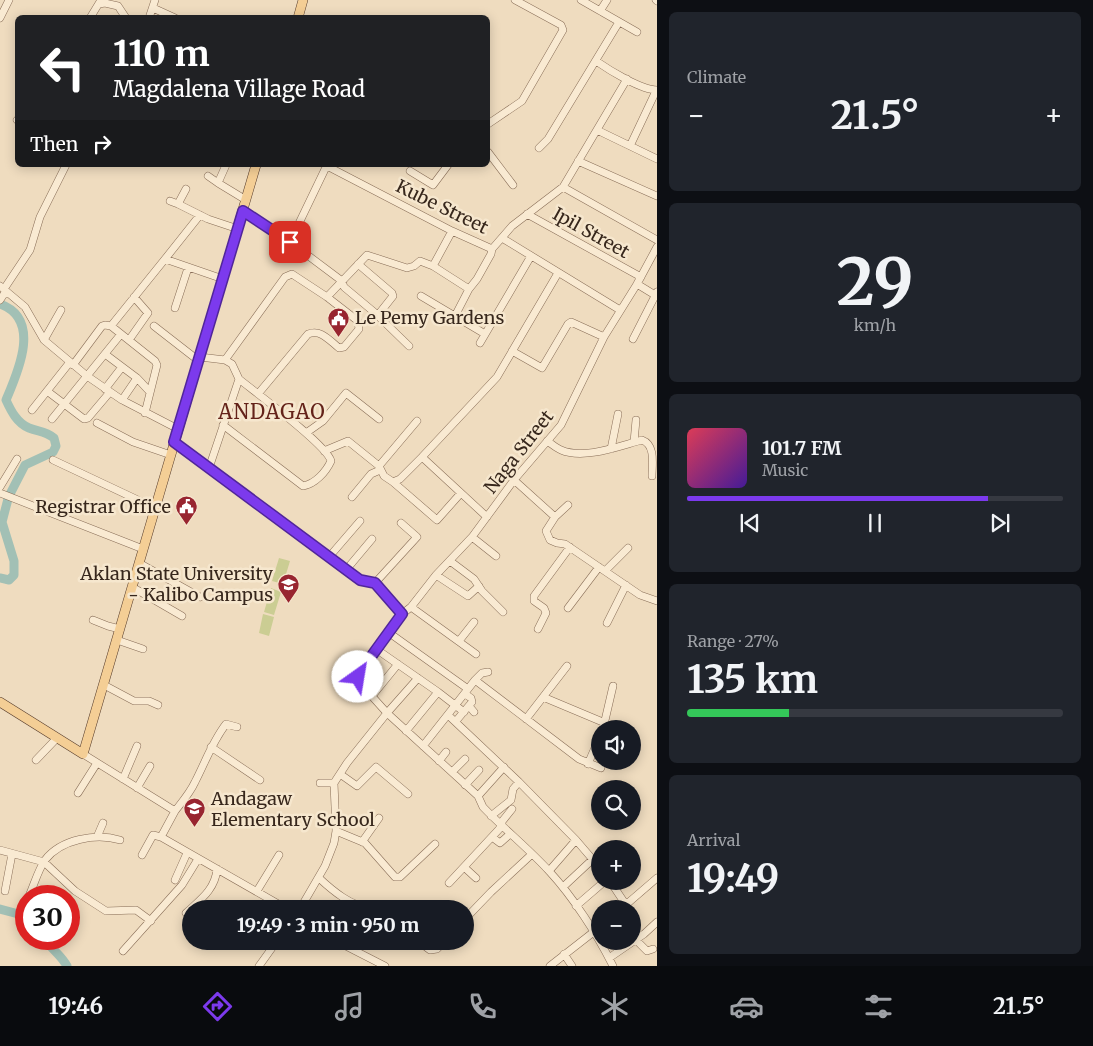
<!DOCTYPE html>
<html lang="en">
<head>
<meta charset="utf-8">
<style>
  body { margin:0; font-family:Merriweather,serif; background:#20242c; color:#f1f3f6; height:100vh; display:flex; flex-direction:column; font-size:19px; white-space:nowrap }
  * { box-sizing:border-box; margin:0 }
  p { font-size:16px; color:#9ea1a6 }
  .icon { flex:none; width:28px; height:28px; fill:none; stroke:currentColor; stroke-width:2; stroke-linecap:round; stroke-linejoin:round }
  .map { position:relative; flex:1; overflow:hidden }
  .drawer { display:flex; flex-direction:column; gap:12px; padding:12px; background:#0d0f14; width:436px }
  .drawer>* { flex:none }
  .guide { position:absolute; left:15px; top:15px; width:475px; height:152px; border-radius:8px; box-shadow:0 2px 12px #0003; background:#202124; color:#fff; overflow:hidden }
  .tools { position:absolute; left:591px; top:720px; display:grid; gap:10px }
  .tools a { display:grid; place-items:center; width:50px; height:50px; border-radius:50%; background:#171b24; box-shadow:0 2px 12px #0003; font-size:25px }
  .speed { position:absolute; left:15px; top:885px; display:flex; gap:10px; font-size:25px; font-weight:700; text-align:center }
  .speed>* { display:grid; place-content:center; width:65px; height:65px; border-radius:50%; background:#171b24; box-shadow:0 2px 12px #0003; line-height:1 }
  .speed .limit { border:8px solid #d22; background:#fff; color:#111 }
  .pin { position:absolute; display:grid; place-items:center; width:42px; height:42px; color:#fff; margin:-21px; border-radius:10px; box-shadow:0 2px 8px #0006 }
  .me { position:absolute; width:55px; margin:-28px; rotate:32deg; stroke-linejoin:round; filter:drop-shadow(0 0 4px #0008) }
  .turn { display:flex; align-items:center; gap:18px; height:105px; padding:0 15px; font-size:22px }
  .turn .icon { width:65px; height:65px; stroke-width:2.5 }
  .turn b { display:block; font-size:35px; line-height:42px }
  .then { display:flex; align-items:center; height:48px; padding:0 15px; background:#0003; gap:10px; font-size:19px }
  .big { font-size:38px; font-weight:700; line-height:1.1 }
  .drawer .tile { flex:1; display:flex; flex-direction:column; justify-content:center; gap:8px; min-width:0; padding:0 18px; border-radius:8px; background:#20242c }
  .drawer .dial { align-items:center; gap:0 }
  .dial b { font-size:65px; line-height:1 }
  .song { display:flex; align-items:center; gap:15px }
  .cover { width:60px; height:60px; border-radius:8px; background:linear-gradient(135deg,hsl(350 70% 55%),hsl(260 70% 35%)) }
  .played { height:5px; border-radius:2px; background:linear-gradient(90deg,#7c3aed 80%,#363941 80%) }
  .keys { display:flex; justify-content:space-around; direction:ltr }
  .heat { display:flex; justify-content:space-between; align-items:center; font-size:28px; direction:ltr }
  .charge { height:8px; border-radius:4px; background:linear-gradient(90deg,#34c759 27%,#363941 0) }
  .trip { position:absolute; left:182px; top:900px; width:292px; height:50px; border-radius:25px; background:#171b24; box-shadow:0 2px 12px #0003; font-weight:700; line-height:50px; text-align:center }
  .tab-bar { display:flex; height:80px; justify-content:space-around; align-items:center; background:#090b0e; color:#9ea1a6 }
  .tab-bar .icon { width:35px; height:35px }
  .tab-bar .active { color:#7c3aed }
  .tab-bar b { font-size:22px; color:#f1f3f6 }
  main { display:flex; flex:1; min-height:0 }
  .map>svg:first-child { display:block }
</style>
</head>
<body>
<main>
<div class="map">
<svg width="657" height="966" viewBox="0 0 657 966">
  <rect width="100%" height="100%" fill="#efdcbf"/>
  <path fill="#cbcd93" d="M279 558 290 561 283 584 272 581Z
    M271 588 281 592 274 615 264 612Z
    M263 614 274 617 269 636 259 633Z"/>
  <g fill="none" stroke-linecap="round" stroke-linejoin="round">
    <path stroke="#a2c0b5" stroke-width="9" d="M0 304C42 319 18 372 6 400 11 411 17 423 29 428 39 432 45 431 54 438L56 446 53 452 25 465 9 496
      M0 578 9 580 14 575V561L2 522 8 499
      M0 909 26 916
      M45 939C51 949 61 955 67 966"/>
    <defs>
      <path id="minor" d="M581 0 637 32
        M656 0 657 1
        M99 4 105 3 118 6 126 18
        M153 8 175 18
        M600 11 607 0
        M0 18 9 0
        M90 18 101 0
        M149 18 155 0
        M596 61C609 70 641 90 657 90
        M17 120 18 121
        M488 124 522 101 563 30 561 25 515 0
        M597 130 657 159
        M630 146 656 91
        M539 148 548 139 619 22
        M488 152 513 185
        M578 161 657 196
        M226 165 218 183 246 200
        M325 165 452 231 492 249
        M410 171 433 185 448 165
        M208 176 218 183
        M563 187 657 240
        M186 189 178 204 208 219 238 229
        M170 201 178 204
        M243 211 290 242 342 281 344 287 374 312 409 346
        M527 214 641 277
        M502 238 620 310
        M290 242 327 165
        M165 259 200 215
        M358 264 392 293 393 296 378 315
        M433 266 452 231
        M637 284 655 295
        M0 286 25 307 44 340 87 376 122 400 178 429
        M4 289 30 250 40 217 66 165
        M421 296 485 334
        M327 297 367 255 407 268 414 266 420 261 433 266 469 289
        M0 300 6 291
        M175 308 188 268
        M455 316 469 289 477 279 491 254 492 249 512 226 563 187 627 79
        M111 326 165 259 223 279
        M154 326 199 361
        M633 339 657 292
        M44 340 61 310
        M129 340 148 313 134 297
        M480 343 531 256
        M512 351 542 368 568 324 571 322 604 337
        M105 354 137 378 150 392
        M200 357 225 360
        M73 365 102 326 105 325 111 326 155 361 157 365 145 413
        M105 389 122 367
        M47 391 84 419 88 418 110 392
        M122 400 137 378
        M32 410 70 362
        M52 419 121 334
        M97 423 133 442 171 455
        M223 425 303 486C315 484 326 472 331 461 327 445 255 392 239 379
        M306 433 323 421 346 393 379 419
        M547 441C552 444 556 448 561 450 584 460 619 446 642 440 656 445 652 465 652 476
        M175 442 360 580 375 583 402 614 411 607 436 575 472 537 514 480 561 425 604 337 637 284 657 247
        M634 442 636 420
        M611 449 618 414
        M324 451 348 441 379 466 417 421
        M422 457 487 517
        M53 460 155 508
        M379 466 384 476 393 482 400 479 422 457 497 377 558 273
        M209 468 239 379 232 364 225 360 285 277 292 274 327 297 358 321 359 329 344 347 339 348C329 340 321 329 308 334L258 394
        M514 480 555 517 546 531 550 540 557 543 565 544 640 595 657 601
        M393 482 437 520 461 493
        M0 487 17 459
        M0 493 143 549
        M352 497 371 474 380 470
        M555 517 568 505
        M472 537 496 556
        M329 557 360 521
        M450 561 474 579 482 591 503 612
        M139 563 200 597
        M346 570 372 539
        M605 571 628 548
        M436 575 468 596 479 586
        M375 583 417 537 401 523
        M132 587 182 616
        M411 607 476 654
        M568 608 599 567
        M402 614 360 672 358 677 360 683 387 713 478 796 483 807C504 829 528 848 549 871 573 897 597 934 613 966
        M93 620 108 626 120 629
        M607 623 626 585
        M538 629 546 613 544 608 534 601V596L570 547
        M388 632 468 689 423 746
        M117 640 143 649
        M459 641 474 622
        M376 649 438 692 464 712
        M475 680 482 673 488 672
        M104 685 134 701H149L158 705
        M468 689 475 680 579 759 601 768
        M372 696 398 664
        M543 697 605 723
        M469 706 474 712
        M448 715 519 782 576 840 600 868
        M526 719 567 666
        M456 721 472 702 471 698 465 694
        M603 729 613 686
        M406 731 438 692
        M211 747 260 780
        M83 754 175 811 161 837 287 909
        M36 760 57 738
        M439 761 446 752
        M588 764 600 736
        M452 772 465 759
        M340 774 357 786 376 767 408 794
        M123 779 137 746
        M320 783H334
        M465 785 479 770
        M137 788 150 766
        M78 793 97 763
        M478 796 504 767
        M175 811C182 802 190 793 195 782 205 763 212 742 226 724L237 727
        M491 816 511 800 513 789 519 782
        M500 824 512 809
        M336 831 365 843 395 877H400L435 844
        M97 837 103 823
        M492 837 500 843 510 834
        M362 842 379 818
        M0 850 44 862 75 891 106 911 136 910 151 921
        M142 855 153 835 161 837
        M464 867 476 878
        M549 871 576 840
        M319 878C334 892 350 905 371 909
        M175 880 187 853
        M610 881 626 905
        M449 883 502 826
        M563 887 593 859
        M5 891 12 854
        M257 891 279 855
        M29 896C34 885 38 870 45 860 61 839 96 833 120 840
        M576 906 605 881
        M300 909 325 866 334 843 336 831 334 783 347 763 387 713 418 678
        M621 909 657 878
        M186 913C200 900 215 890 217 869
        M466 918 491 892 532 854
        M636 940 647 951 653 949
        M336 941 385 966
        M418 941 430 950 437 949 445 941
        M123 951 182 885 198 859
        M564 954 572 966
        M609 958 644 934 657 922
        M259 966 277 941
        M550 966 600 927"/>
      <path id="major" d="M298 18 303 0
        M0 702 83 754 256 165"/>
    </defs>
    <use href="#minor" stroke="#886d57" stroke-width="8"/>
    <use href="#major" stroke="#553b2b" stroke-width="10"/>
    <use href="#minor" stroke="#f9ead2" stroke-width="7"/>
    <use href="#major" stroke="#f4ce95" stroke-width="9"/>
  </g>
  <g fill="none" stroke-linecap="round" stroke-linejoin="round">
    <defs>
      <path id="route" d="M290 242 243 211 174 442 360 580 375 583 402 614 360 672 358 677"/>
    </defs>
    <use href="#route" stroke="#51269a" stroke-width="12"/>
    <use href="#route" stroke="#7c3aed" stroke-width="9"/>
  </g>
  <defs>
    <symbol id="civic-pin" viewBox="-11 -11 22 30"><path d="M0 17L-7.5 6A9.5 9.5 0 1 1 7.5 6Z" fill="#982530" stroke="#f6e7ce"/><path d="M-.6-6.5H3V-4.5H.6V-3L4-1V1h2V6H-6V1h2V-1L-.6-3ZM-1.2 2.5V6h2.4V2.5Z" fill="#fff"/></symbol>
    <symbol id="university-pin" viewBox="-11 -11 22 30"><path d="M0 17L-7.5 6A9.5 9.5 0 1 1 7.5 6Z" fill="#982530" stroke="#f6e7ce"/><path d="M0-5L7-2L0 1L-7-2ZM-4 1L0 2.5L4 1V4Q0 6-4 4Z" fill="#fff"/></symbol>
    <symbol id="school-pin" viewBox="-11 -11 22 30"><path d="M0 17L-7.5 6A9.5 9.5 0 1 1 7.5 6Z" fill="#982530" stroke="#f6e7ce"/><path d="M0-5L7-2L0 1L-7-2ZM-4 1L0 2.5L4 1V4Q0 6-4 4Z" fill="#fff"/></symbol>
  </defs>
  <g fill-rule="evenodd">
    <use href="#civic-pin" x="326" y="306" width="25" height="34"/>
    <use href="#civic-pin" x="174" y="494" width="25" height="34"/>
    <use href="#university-pin" x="276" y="572" width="25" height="34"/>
    <use href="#school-pin" x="182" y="796" width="25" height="34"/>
  </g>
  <g text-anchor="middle" stroke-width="5" stroke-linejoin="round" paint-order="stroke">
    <g font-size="18" fill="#37271c" stroke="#f6e7ce">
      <text transform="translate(442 207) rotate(26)" y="6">Kube Street</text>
      <text transform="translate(591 233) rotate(29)" y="6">Ipil Street</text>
      <text transform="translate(519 452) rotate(-52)" y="6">Naga Street</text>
    </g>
    <g font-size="18" fill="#37271c" stroke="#f6e7ce" text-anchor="start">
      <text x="355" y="324">Le Pemy Gardens</text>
      <text x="171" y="513" text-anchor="end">Registrar Office</text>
      <text x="273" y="580" text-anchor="end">Aklan State University<tspan x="273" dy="21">- Kalibo Campus</tspan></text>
      <text x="211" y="805">Andagaw<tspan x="211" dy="21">Elementary School</tspan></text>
    </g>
    <g font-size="20" letter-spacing="1" fill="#64231a" stroke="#f6e7ce">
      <text x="272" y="419">ANDAGAO</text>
    </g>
  </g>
</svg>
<div class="tools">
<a><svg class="icon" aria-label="sound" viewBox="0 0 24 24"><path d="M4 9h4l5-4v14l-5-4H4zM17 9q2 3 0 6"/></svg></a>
<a><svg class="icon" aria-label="search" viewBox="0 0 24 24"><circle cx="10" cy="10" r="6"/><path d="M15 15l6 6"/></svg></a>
<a>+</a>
<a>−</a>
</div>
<div class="speed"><div class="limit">30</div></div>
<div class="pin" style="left:290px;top:242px;background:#d93025"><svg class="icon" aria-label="arrive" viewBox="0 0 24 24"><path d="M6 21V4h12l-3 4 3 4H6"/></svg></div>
<svg class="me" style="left:358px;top:677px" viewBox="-20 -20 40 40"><circle r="19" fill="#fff"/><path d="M0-13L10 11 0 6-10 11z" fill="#7c3aed"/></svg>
<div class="trip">19:49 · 3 min · 950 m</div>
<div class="guide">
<div class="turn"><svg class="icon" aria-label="left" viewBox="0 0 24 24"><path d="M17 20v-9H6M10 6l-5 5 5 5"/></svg><div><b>110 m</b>Magdalena Village Road</div></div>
<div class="then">Then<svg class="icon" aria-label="right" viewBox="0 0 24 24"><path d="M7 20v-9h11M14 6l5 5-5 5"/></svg></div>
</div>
</div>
<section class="drawer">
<div class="tile"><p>Climate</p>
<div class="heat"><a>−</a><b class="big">21.5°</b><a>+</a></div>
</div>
<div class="tile dial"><b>29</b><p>km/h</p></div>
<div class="tile">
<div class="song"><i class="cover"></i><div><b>101.7 FM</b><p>Music</p></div></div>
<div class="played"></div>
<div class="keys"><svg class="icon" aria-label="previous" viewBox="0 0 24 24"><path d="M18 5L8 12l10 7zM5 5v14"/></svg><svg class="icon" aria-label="pause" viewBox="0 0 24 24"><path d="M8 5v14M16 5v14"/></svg><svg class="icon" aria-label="next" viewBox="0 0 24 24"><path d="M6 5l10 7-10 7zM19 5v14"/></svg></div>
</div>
<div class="tile"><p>Range · 27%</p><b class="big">135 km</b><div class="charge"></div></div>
<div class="tile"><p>Arrival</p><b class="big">19:49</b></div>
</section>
</main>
<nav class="tab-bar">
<b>19:46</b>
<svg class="icon active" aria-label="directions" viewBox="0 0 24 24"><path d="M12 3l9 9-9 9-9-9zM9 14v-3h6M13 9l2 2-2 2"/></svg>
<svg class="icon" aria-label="music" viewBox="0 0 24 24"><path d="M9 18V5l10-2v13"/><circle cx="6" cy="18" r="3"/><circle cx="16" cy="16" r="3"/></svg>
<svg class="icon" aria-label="phone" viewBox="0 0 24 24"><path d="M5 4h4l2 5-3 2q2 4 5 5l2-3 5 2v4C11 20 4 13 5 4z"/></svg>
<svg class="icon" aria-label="climate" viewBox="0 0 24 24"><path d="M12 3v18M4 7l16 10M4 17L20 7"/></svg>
<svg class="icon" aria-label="car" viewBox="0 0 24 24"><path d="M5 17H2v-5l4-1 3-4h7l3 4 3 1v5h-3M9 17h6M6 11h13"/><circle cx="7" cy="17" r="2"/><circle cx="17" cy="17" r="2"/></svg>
<svg class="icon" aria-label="filters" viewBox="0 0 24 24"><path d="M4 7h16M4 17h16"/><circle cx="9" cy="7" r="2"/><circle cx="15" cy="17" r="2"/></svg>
<b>21.5°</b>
</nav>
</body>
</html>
